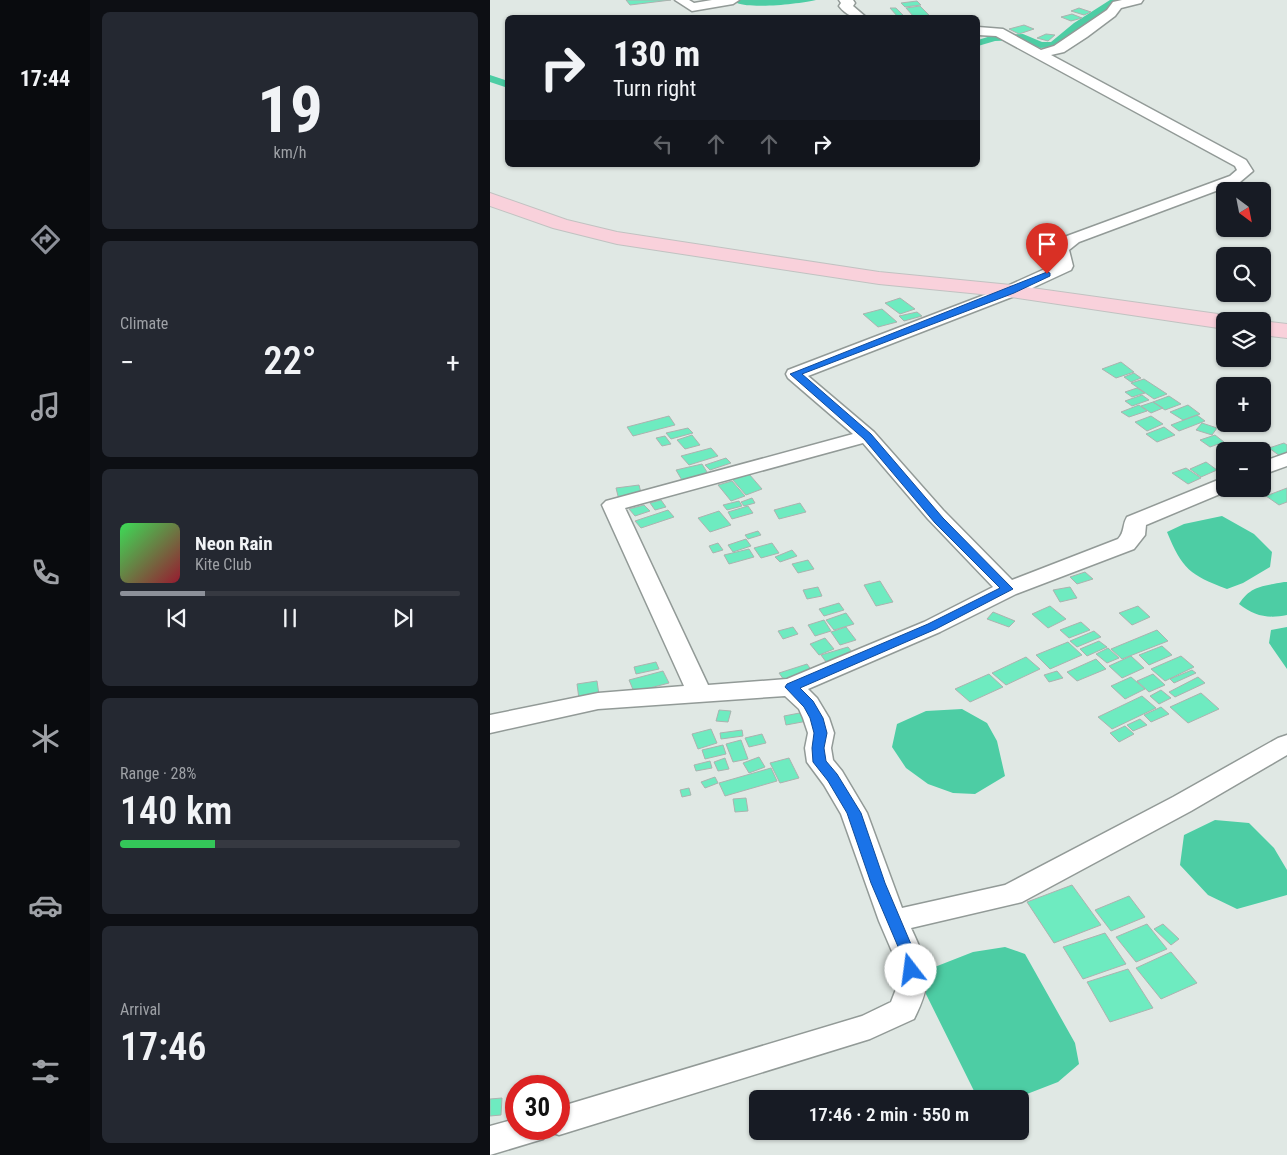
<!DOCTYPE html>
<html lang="en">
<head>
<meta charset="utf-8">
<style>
  body { margin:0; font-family:"Roboto Condensed",sans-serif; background:#242831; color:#f1f3f6; height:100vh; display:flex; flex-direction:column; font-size:19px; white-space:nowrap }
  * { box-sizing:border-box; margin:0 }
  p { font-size:16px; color:#9ea1a6 }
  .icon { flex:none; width:28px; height:28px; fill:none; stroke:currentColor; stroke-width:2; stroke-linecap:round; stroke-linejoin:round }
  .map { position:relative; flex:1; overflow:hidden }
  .panel { display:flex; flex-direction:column; gap:12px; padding:12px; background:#0d0f14; width:400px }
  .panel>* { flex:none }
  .hud { position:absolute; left:15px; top:15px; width:475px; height:152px; border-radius:8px; box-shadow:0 1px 4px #0004; background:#171b24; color:#f1f3f6; overflow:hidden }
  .needle { width:32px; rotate:148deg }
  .fabs { position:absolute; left:726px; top:182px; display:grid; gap:10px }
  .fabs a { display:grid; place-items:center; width:55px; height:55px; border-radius:8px; background:#171b24; box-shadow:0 1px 4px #0004; font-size:25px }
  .speed { position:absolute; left:15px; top:1075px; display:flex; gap:10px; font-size:25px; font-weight:700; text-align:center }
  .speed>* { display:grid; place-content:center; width:65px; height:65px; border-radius:50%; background:#171b24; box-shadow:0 1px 4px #0004; line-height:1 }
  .speed .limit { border:8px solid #d22; background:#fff; color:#111 }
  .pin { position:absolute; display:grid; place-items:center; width:42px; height:42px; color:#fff; margin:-51px -21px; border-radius:50% 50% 50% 0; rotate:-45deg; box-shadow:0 0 5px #0007 }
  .pin .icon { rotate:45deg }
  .me { position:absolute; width:55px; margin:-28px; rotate:345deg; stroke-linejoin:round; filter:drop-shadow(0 0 4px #0008) }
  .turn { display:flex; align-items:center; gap:18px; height:105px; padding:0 25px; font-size:22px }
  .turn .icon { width:65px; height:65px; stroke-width:2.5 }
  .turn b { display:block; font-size:35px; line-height:42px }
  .lanes { display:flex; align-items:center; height:48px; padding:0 25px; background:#0003; justify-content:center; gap:25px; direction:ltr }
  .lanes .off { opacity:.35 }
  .big { font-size:38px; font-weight:600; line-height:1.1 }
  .panel .tile { flex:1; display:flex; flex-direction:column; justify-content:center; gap:8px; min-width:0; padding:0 18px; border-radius:8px; background:#242831 }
  .panel .dial { align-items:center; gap:0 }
  .dial b { font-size:65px; line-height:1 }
  .song { display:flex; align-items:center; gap:15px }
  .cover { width:60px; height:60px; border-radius:8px; background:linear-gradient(135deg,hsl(130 70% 55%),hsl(350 70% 35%)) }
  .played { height:5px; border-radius:2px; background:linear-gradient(90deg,#8c9099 25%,#363941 25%) }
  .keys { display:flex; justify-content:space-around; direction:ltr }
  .heat { display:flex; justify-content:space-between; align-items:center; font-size:28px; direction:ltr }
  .charge { height:8px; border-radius:4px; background:linear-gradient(90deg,#34c759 28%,#363941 0) }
  .trip { position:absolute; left:259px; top:1090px; width:280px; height:50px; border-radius:8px; background:#171b24; box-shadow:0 1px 4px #0004; font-weight:600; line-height:50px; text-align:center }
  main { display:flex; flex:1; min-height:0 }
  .tabs { display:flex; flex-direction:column; width:90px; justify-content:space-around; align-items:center; background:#090b0e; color:#9ea1a6 }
  .tabs .icon { width:35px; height:35px }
  .tabs .on { color:#8c9099 }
  .tabs b { font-size:22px; color:#f1f3f6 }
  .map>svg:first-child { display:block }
</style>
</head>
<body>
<main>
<nav class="tabs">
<b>17:44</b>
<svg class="icon on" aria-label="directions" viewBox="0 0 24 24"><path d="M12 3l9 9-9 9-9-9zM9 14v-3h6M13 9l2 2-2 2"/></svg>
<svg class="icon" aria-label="music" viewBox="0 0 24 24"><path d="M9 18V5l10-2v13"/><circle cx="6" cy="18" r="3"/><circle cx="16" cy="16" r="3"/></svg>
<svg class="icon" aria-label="phone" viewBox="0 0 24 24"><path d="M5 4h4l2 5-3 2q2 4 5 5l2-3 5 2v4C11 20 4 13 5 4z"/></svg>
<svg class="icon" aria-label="climate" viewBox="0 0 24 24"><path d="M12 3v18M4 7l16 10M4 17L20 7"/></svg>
<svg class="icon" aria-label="car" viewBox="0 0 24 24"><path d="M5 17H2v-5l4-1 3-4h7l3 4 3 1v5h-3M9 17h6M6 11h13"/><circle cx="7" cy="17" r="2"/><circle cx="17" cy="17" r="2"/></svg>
<svg class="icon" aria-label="filters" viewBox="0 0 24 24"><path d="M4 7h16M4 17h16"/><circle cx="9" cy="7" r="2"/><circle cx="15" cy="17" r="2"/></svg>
</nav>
<section class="panel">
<div class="tile dial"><b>19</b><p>km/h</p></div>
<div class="tile"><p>Climate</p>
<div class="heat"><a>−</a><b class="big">22°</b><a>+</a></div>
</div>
<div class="tile">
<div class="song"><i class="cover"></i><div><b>Neon Rain</b><p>Kite Club</p></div></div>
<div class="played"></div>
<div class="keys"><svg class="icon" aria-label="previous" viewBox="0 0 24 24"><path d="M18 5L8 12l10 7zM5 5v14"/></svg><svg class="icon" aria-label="pause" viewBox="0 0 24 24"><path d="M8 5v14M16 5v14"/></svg><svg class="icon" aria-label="next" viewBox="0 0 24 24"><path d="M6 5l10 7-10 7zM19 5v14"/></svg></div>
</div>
<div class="tile"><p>Range · 28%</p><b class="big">140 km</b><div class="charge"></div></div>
<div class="tile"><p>Arrival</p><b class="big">17:46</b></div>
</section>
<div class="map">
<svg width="797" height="1155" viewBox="0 0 797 1155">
  <rect width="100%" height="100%" fill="#e0e8e4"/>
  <path fill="#4dcda4" d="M249 0H326C309 4 262 9 247 3L246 1Z
    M732 516 764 534 782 552 780 567 753 583 737 589C700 575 692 569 677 532L694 524Z
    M794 582H797V615C778 619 764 616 749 604 761 585 774 586 794 582Z
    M797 627V669L779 643 781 630Z
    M472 709 497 723 507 741 515 776 485 794 463 793 438 784 416 768 402 747 407 724 436 711Z
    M725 820 759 823 784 848 797 870V895L747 909 718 895 690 865 694 835Z
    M515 947 535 954 585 1043 589 1064 568 1082 524 1099H488L431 984 432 972 483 952Z"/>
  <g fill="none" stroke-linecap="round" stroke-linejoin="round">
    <path fill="#4dcda4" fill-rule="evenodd" d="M620 0H632L592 27 568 47 550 48 531 40 505 41 488 46V40L504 35 533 34 552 42H561L584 23Z
      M0 75 18 81V88L0 82Z"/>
  </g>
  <path fill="#6eebc0" stroke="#abb3af" d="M136 0H181L140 5Z
    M427 1 431 5 415 7 411 3Z
    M430 6 439 15 424 17 416 8Z
    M400 8H406L415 17H408Z
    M589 8 601 12 594 15 581 11Z
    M582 14 592 18 581 21 571 17Z
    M534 25 544 29 529 34 519 29Z
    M556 34 565 35 558 41 547 38Z
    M410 298 425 309 410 314 395 303Z
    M392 309 407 322 388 327 373 314Z
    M427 312 432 316 414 321 409 316Z
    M631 362 644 372 626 378 612 369Z
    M644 373 651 378 641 382 634 377Z
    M654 379 677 394 664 399 641 383Z
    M647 388 655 393 642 397 635 392Z
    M652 395 659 400 642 406 635 401Z
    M679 396 691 404 675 410 663 402Z
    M663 402 673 408 661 413 651 406Z
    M649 405 657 411 639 417 631 412Z
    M698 405 710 414 693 420 680 412Z
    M707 415 715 421 689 431 681 425Z
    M179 416 185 425 143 436 137 427Z
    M661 416 673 424 657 431 645 422Z
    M712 423 727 428 722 435 706 430Z
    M674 427 685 435 667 442 656 434Z
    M198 428 203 433 181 439 176 433Z
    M202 435 210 445 195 449 187 440Z
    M725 435 734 442 720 447 710 440Z
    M175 436 181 444 172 446 166 438Z
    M794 443 797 445V454L790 456 779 448Z
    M221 448 228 456 199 465 191 456Z
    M236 458 241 463 220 470 215 465Z
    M716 462 727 470 711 477 700 469Z
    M212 464 222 480 196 487 186 470Z
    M696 468 711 478 698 484 682 473Z
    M259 474 272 489 256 495 242 479Z
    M242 481 255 496 241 501 228 485Z
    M149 485 153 500 130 504 126 488Z
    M797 488V502L789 505 776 496Z
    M262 498 265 503 254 506 251 502Z
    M171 500 176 507 165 510 160 503Z
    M249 501 252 506 237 510 233 505Z
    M310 503 316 512 289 519 284 510Z
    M154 505 160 511 145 516 139 509Z
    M258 506 263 513 242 519 238 512Z
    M178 510 184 517 151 528 145 521Z
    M229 511 241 525 220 532 208 518Z
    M268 531 271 535 258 539 255 535Z
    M256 539 261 546 243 552 238 545Z
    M228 543 233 550 223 553 219 546Z
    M282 543 289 553 271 558 264 548Z
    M259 549 264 557 239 564 234 555Z
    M302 550 307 556 290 562 285 557Z
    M318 560 324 569 308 573 302 564Z
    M595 572 603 579 587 584 580 577Z
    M390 581 403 602 386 606 374 585Z
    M328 587 332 596 317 599 313 590Z
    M580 587 587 598 570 602 563 590Z
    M349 603 354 610 334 616 329 609Z
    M560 606 576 619 558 628 542 614Z
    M648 606 660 617 642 625 629 613Z
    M503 612 525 621 519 627 497 619Z
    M356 613 364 624 344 630 336 620Z
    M334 620 341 631 325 636 318 625Z
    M591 622 600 630 579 638 570 630Z
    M303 627 308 634 293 639 288 631Z
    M356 627 366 640 350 645 341 632Z
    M667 630 678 641 632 659 621 649Z
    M604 631 611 637 587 647 580 641Z
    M335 638 344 649 329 655 320 644Z
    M609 641 617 647 597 656 590 649Z
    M578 642 592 655 560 669 546 655Z
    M672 646 682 655 659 665 649 655Z
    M358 647 366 657 339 666 331 655Z
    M618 648 629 658 617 663 606 654Z
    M641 656 654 668 632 678 619 666Z
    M691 656 704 667 675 681 661 669Z
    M536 657 550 669 516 685 502 673Z
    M606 659 616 669 587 681 577 672Z
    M166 662 169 669 146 674 144 667Z
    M317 664 327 678 299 687 289 673Z
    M702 670 706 673 684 683 680 679Z
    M173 671 179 683 144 692 139 680Z
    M567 671 573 678 559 682 554 675Z
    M499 674 513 687 480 702 465 689Z
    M663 674 675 685 659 692 647 681Z
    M641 677 655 689 635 699 621 686Z
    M708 677 715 683 685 697 679 692Z
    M107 681 109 695 89 699 87 684Z
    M671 690 681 698 669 704 660 696Z
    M711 693 729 709 698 723 680 707Z
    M652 696 666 708 622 729 608 717Z
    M671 707 679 714 661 722 654 715Z
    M229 710 241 711 238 722 226 721Z
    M320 711 323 720 296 725 294 716Z
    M650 719 657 725 643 731 637 725Z
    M635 726 644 734 629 742 620 733Z
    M221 729 227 743 208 749 202 734Z
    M252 730 253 736 231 739 230 733Z
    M272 734 276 743 259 747 255 738Z
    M251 740 258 759 243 762 236 744Z
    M233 745 236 754 215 759 212 750Z
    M269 757 275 767 259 773 253 763Z
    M235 758 239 769 228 771 224 762Z
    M299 758 309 778 290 783 280 763Z
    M220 761 222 768 206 771 204 765Z
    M281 768 287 781 235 796 229 783Z
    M225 777 228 783 215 788 211 782Z
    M199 788 201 795 192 797 190 790Z
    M256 798 258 811 245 812 243 799Z
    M582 885 611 925 564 943 537 902Z
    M639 896 655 917 621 931 605 910Z
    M657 924 677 949 646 962 626 937Z
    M673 924 689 939 681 945 664 929Z
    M615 933 636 964 593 979 573 947Z
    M681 952 707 983 671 999 646 968Z
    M638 969 663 1008 620 1022 597 982Z
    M12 1098 11 1115 0 1116V1099Z"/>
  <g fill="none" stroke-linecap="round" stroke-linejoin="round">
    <defs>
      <path id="minor" d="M185 0H199L204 3 222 0H249L243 4 202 11Z
        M349 0H363L365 3 363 6 377 18C364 18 357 16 349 6L351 3Z
        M632 0H653L651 3 631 8 625 16 597 37 574 52 561 55 756 160 763 171 750 182 589 242 579 250 583 266 581 270 527 295 318 376 384 432 453 510 522 580 628 539C635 532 632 525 637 517L728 480 735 478V489H742L656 525 655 535 644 549 526 594 450 632 318 689 327 698 339 718 344 733 341 748 343 760 352 771 377 813 412 908 515 885 683 797 788 738 797 735V755L701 811 532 902 421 928C439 967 444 979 424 1019L380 1039 69 1135 57 1131 53 1139 0 1155V1126L26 1119V1129H69V1107L372 1016 401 1002 408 984 404 956 389 921 351 814 334 785 317 762 315 748 318 733 313 718 309 709 295 696 108 709 0 733V715L108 693 194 686 112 505 116 501 363 434 298 378 296 374 298 370 515 287 566 264 562 249 577 236 740 176 747 170 745 166 506 36 488 35V27L513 29 551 50 564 46 617 10 623 2ZM373 443 438 519 503 587 434 622 297 679 218 685 135 508Z
        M797 453V466L772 475V462Z"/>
      <path id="major" d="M0 193 77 220 127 232 389 272 521 285 735 315 743 317 745 321H735V329L521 297 389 284 127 244 63 228 0 206Z
        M772 321 797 324V338L772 335Z"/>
    </defs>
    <use href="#minor" stroke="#929a97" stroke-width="3"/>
    <use href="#major" stroke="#c1c2c1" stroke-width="2"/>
    <use href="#minor" fill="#fff" fill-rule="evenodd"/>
    <use href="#major" fill="#f9d1db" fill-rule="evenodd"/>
  </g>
  <path fill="#1a73e8" stroke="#114b97" d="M557 272 560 273V276L524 293 312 374 381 434 453 518 523 589 446 629 310 688 323 701 333 718 337 733 334 748 336 761 347 774 371 813 395 883 426 956 428 970 426 975 421 976 416 975 412 956 381 883 357 813 338 781 323 762 322 748 324 733 320 718 314 707 295 687 297 684 438 624 510 588 445 523 374 439 300 374Z"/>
</svg>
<div class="fabs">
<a><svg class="needle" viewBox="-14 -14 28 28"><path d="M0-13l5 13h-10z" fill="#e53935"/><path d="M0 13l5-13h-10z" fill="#9ea1a6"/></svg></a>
<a><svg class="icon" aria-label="search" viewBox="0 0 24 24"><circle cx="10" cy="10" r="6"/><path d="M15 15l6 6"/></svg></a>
<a><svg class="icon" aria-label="layers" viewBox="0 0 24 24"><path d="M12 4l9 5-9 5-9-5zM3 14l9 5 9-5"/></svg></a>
<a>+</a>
<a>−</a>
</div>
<div class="speed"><div class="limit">30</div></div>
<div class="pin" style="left:557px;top:274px;background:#d93025"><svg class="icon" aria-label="arrive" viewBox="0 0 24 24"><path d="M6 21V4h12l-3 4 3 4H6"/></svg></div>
<svg class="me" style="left:421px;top:970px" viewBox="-20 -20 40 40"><circle r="19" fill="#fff"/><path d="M0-13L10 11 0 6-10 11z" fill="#1a73e8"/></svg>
<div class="trip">17:46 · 2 min · 550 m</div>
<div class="hud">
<div class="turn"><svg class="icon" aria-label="right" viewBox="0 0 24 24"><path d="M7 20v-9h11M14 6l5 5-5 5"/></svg><div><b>130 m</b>Turn right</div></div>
<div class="lanes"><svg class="icon off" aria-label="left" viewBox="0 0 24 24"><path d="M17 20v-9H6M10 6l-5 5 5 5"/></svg><svg class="icon off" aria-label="ahead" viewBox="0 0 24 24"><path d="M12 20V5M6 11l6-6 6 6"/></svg><svg class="icon off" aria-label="ahead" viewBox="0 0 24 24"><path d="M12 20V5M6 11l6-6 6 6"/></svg><svg class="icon" aria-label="right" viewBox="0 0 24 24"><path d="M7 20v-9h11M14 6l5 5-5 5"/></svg></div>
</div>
</div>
</main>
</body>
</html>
